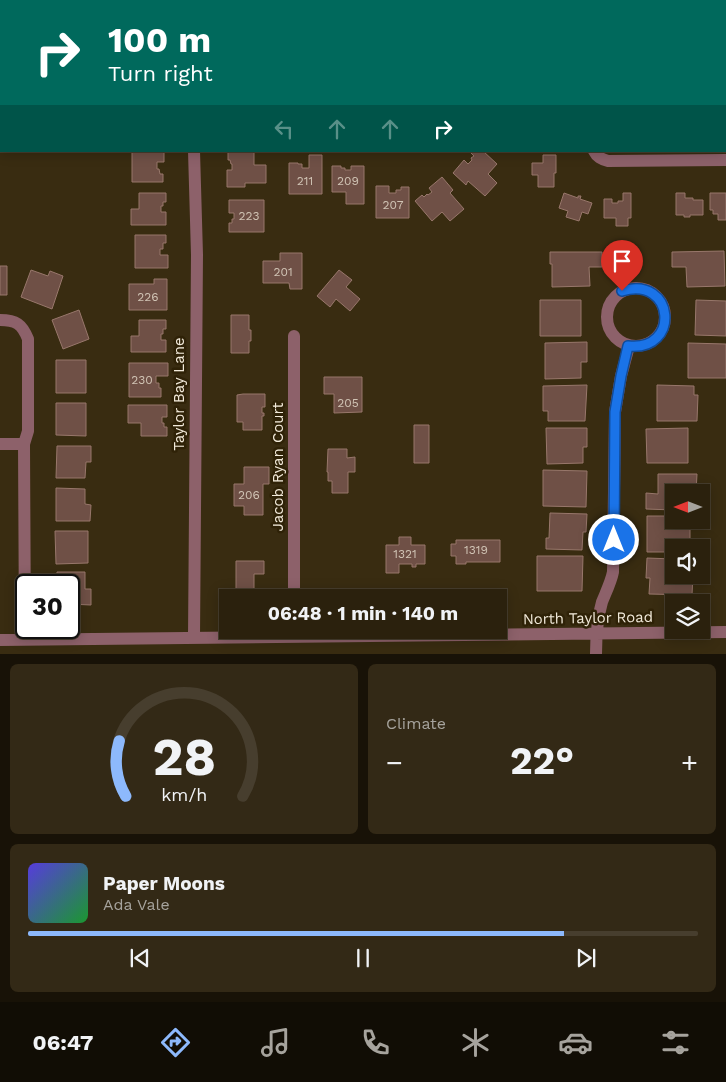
<!DOCTYPE html>
<html lang="en">
<head>
<meta charset="utf-8">
<style>
  body { margin:0; font-family:"Work Sans",sans-serif; background:#332916; color:#f1f3f6; height:100vh; display:flex; flex-direction:column; font-size:19px; white-space:nowrap }
  * { box-sizing:border-box; margin:0 }
  p { font-size:16px; color:#a6a39d }
  .icon { flex:none; width:28px; height:28px; fill:none; stroke:currentColor; stroke-width:2; stroke-linecap:round; stroke-linejoin:round }
  .map { position:relative; height:654px; overflow:hidden }
  .sheet { display:flex; flex-direction:column; gap:10px; padding:10px; background:#181207; flex:1 }
  .sheet>* { flex:none }
  .top-card { position:absolute; left:0px; top:0px; width:726px; height:152px; box-shadow:0 2px 12px #0003,0 0 0 1px #473e2e; background:#00695c; color:#fff; overflow:hidden }
  .needle { width:32px; rotate:270deg }
  .fabs { position:absolute; left:665px; top:484px; display:grid; gap:10px }
  .fabs a { display:grid; place-items:center; width:45px; height:45px; border-radius:0px; background:#2b210d; box-shadow:0 2px 12px #0003,0 0 0 1px #473e2e; font-size:25px }
  .speed { position:absolute; left:15px; top:574px; display:flex; gap:10px; font-size:25px; font-weight:700; text-align:center }
  .speed>* { display:grid; place-content:center; width:65px; height:65px; border-radius:50%; background:#2b210d; box-shadow:0 2px 12px #0003,0 0 0 1px #473e2e; line-height:1 }
  .speed .limit { border:2px solid #111; border-radius:8px; background:#fff; color:#111 }
  .pin { position:absolute; display:grid; place-items:center; width:42px; height:42px; color:#fff; margin:-51px -21px; border-radius:50% 50% 50% 0; rotate:-45deg; box-shadow:0 0 5px #0007 }
  .pin .icon { rotate:45deg }
  .me { position:absolute; width:55px; margin:-28px; rotate:0deg; stroke-linejoin:round; filter:drop-shadow(0 0 4px #0008) }
  .turn { display:flex; align-items:center; gap:18px; height:105px; padding:0 25px; font-size:22px }
  .turn .icon { width:65px; height:65px; stroke-width:2.5 }
  .turn b { display:block; font-size:35px; line-height:42px }
  .lanes { display:flex; align-items:center; height:48px; padding:0 25px; background:#0003; justify-content:center; gap:25px; direction:ltr }
  .lanes .off { opacity:.35 }
  .big { font-size:38px; font-weight:700; line-height:1.1 }
  .sheet .widget { flex:1; display:flex; flex-direction:column; justify-content:center; gap:8px; min-width:0; padding:0 18px; border-radius:8px; background:#332916 }
  .sheet .dial { align-items:center; gap:0 }
  .dial svg { height:130px; overflow:visible; fill:none; stroke:#473e2e; stroke-width:7; stroke-linecap:round; text-anchor:middle }
  .dial text { fill:#f1f3f6; stroke:none }
  .song { display:flex; align-items:center; gap:15px }
  .cover { width:60px; height:60px; border-radius:8px; background:linear-gradient(135deg,hsl(250 70% 55%),hsl(130 70% 35%)) }
  .played { height:5px; border-radius:2px; background:linear-gradient(90deg,#8db9fc 80%,#473e2e 80%) }
  .keys { display:flex; justify-content:space-around; direction:ltr }
  .heat { display:flex; justify-content:space-between; align-items:center; font-size:28px; direction:ltr }
  .sheet .tiles { flex:1; display:grid; gap:10px; grid-template-columns:1fr 1fr }
  .widget:last-child { grid-column:span 2 }
  .trip { position:absolute; left:219px; top:589px; width:288px; height:50px; border-radius:0px; background:#2b210d; box-shadow:0 2px 12px #0003,0 0 0 1px #473e2e; font-weight:700; line-height:50px; text-align:center }
  .tab-bar { display:flex; height:80px; justify-content:space-around; align-items:center; background:#110d05; color:#a6a39d }
  .tab-bar .icon { width:35px; height:35px }
  .tab-bar .selected { color:#8db9fc }
  .tab-bar b { font-size:22px; color:#f1f3f6 }
  .map>svg:first-child { display:block }
</style>
</head>
<body>
<div class="map">
<svg width="726" height="655" viewBox="0 0 726 655">
  <rect width="100%" height="100%" fill="#392c11"/>
  <path fill="#6f5046" stroke="#98776b" d="M195 0H230V1H195Z
    M241 0H268V1H241Z
    M282 0H315V1H282Z
    M332 0H362V1H332Z
    M372 0H404V1H372Z
    M132 151H164V162H157V169H159L160 174H163V182H132Z
    M228 151H254V165H266V183H245V187H227V170H232V164H231L230 160H228Z
    M473 151H483L497 164 488 174 497 183 485 196 468 181 466 185 453 173 464 160 468 164 472 160 471 158 474 156 471 153Z
    M309 155H322V194H289V163H298V164H302V168H309Z
    M543 155H556V173H554V187H538V175H532V163H543Z
    M332 166H341V168H345V170H351V166H364V204H346V192H332Z
    M442 177 453 190 450 193 464 209 450 221 442 212 432 221 415 201 422 195 424 197 427 194 428 195 432 192 429 188Z
    M376 186H389V193H396V190H401V187H409V218H376Z
    M139 193H166V202H163V206H161V212H166V225H131V209H139Z
    M564 193 578 198V196H581L580 199 592 203 588 214 582 212 579 221 566 217 568 211 559 208Z
    M623 193H631V218H628V226H616V218H604V199H612V203H618V201H623Z
    M676 193H685V198H693V200H703V215H690V217H684V215H676Z
    M710 193H726V220H718V214H713V210H710Z
    M229 200H264V232H229V223H232V219H234V213H229Z
    M135 235H166V243H163V249H160V255H168V268H135Z
    M724 251 725 286 687 287 686 267H672V252Z
    M550 252H602V267H589L590 286 552 287V264H550Z
    M280 253H302V289H290L289 283H263V261H280Z
    M0 266H7V295H0Z
    M31 270 48 276 50 271 63 276 52 309 21 297Z
    M339 270 352 280 346 287 360 299 350 311 336 299 330 307 317 296Z
    M154 279H167V310H129V284H154Z
    M540 300H581V336H540Z
    M696 300 726 301V336L695 335Z
    M79 310 89 339 63 349 52 320Z
    M231 315H249V330H251V341H249V353H231Z
    M139 320H166V329H163V334H161V340H166V352H131V336H139Z
    M587 342V362H581V378L545 379V343Z
    M688 343 726 344V378H688Z
    M56 360H86V393H56Z
    M129 363H168V376H156V383H159V388H161V397H129Z
    M324 377H362V412L334 413V394H324Z
    M587 385 585 421H548V411H543V386Z
    M657 385 694 386V395H698L697 421H657Z
    M243 394H265V407H262V413H264V416H262V430H243V422H237V395Z
    M56 403H86V436L56 435Z
    M128 405H167V417H162V423H164V427H167V436H141V423H128Z
    M414 425H429V463H414Z
    M546 428H587V447H583V463L547 464Z
    M688 428V463H647L646 429Z
    M57 446H91V462H86L85 478H56Z
    M328 449H347V458L355 457V472H348V493H332V481H328V472H327Z
    M244 467H269V484H263V515H244V506H234V484H244Z
    M543 470 587 471 586 507 543 506Z
    M658 474H697L696 492H674V510L646 509V493L658 494Z
    M56 488 85 489V504L91 505 90 521H56Z
    M550 513 587 514 586 532H583L582 550 546 549V538H549Z
    M647 516H674V520H690V548H674V552H647Z
    M55 531H88V563L56 564Z
    M399 537H411V545H425V564H416V567H412V564H399V573H386V545H399Z
    M456 540H500V562H466V564H456V556H451V544H456Z
    M537 556H583L582 591H537Z
    M647 558 674 559V575H693L692 595 649 594 650 578H646Z
    M236 561H264V574H254V598H236Z
    M57 572H85V589H91V605L69 604V585H56Z"/>
  <g fill="none" stroke-linecap="round" stroke-linejoin="round">
    <path stroke="#8d616a" stroke-width="12" d="M592 0V1
      M194 151 197 255 194 637
      M594 151C597 157 601 159 608 161L726 160
      M607 317a29 29 0 1 1 58 0a29 29 0 1 1-58 0Z
      M0 320C16 320 22 324 28 339V431L24 444 25 639
      M0 444H24
      M294 598V336
      M0 640 726 632
      M596 655C596 637 597 619 602 602 606 592 611 582 613 572L615 412 621 376 629 346"/>
  </g>
  <g fill="none" stroke-linecap="round" stroke-linejoin="round">
    <defs>
      <path id="route" d="M614 540 615 412 621 376 628 346C681 352 675 275 622 291"/>
    </defs>
    <use href="#route" stroke="#114b97" stroke-width="12"/>
    <use href="#route" stroke="#1a73e8" stroke-width="9"/>
  </g>
  <g text-anchor="middle" stroke-width="5" stroke-linejoin="round" paint-order="stroke">
    <g font-size="12" fill="#d1c4b5">
      <text x="305" y="185">211</text>
      <text x="348" y="185">209</text>
      <text x="393" y="209">207</text>
      <text x="249" y="220">223</text>
      <text x="283" y="276">201</text>
      <text x="148" y="301">226</text>
      <text x="142" y="384">230</text>
      <text x="348" y="407">205</text>
      <text x="249" y="499">206</text>
      <text x="476" y="554">1319</text>
      <text x="405" y="558">1321</text>
    </g>
    <g font-size="15" fill="#f2eada" stroke="#2f2207">
      <text transform="translate(179 394) rotate(-90)" y="5">Taylor Bay Lane</text>
      <text transform="translate(278 467) rotate(-90)" y="5">Jacob Ryan Court</text>
      <text transform="translate(588 618) rotate(-1)" y="5">North Taylor Road</text>
    </g>
  </g>
</svg>
<div class="fabs">
<a><svg class="needle" viewBox="-14 -14 28 28"><path d="M0-13l5 13h-10z" fill="#e53935"/><path d="M0 13l5-13h-10z" fill="#a6a39d"/></svg></a>
<a><svg class="icon" aria-label="sound" viewBox="0 0 24 24"><path d="M4 9h4l5-4v14l-5-4H4zM17 9q2 3 0 6"/></svg></a>
<a><svg class="icon" aria-label="layers" viewBox="0 0 24 24"><path d="M12 4l9 5-9 5-9-5zM3 14l9 5 9-5"/></svg></a>
</div>
<div class="speed"><div class="limit">30</div></div>
<div class="pin" style="left:622px;top:291px;background:#d93025"><svg class="icon" aria-label="arrive" viewBox="0 0 24 24"><path d="M6 21V4h12l-3 4 3 4H6"/></svg></div>
<svg class="me" style="left:614px;top:540px" viewBox="-20 -20 40 40"><circle r="17" fill="#1a73e8" stroke="#fff" stroke-width="3"/><path d="M0-11L8 9 0 5-8 9z" fill="#fff"/></svg>
<div class="trip">06:48 · 1 min · 140 m</div>
<div class="top-card">
<div class="turn"><svg class="icon" aria-label="right" viewBox="0 0 24 24"><path d="M7 20v-9h11M14 6l5 5-5 5"/></svg><div><b>100 m</b>Turn right</div></div>
<div class="lanes"><svg class="icon off" aria-label="left" viewBox="0 0 24 24"><path d="M17 20v-9H6M10 6l-5 5 5 5"/></svg><svg class="icon off" aria-label="ahead" viewBox="0 0 24 24"><path d="M12 20V5M6 11l6-6 6 6"/></svg><svg class="icon off" aria-label="ahead" viewBox="0 0 24 24"><path d="M12 20V5M6 11l6-6 6 6"/></svg><svg class="icon" aria-label="right" viewBox="0 0 24 24"><path d="M7 20v-9h11M14 6l5 5-5 5"/></svg></div>
</div>
</div>
<section class="sheet">
<div class="tiles">
<div class="widget dial"><svg viewBox="0 0 100 80">
<path d="M14 69A42 42 0 1 1 86 69"/>
<path d="M14 69A42 42 0 0 1 10 35" stroke="#8db9fc"/>
<text x="50" y="56" font-size="32" font-weight="700">28</text>
<text x="50" y="72" font-size="11">km/h</text>
</svg></div>
<div class="widget"><p>Climate</p>
<div class="heat"><a>−</a><b class="big">22°</b><a>+</a></div>
</div>
<div class="widget">
<div class="song"><i class="cover"></i><div><b>Paper Moons</b><p>Ada Vale</p></div></div>
<div class="played"></div>
<div class="keys"><svg class="icon" aria-label="previous" viewBox="0 0 24 24"><path d="M18 5L8 12l10 7zM5 5v14"/></svg><svg class="icon" aria-label="pause" viewBox="0 0 24 24"><path d="M8 5v14M16 5v14"/></svg><svg class="icon" aria-label="next" viewBox="0 0 24 24"><path d="M6 5l10 7-10 7zM19 5v14"/></svg></div>
</div>
</div>
</section>
<nav class="tab-bar">
<b>06:47</b>
<svg class="icon selected" aria-label="directions" viewBox="0 0 24 24"><path d="M12 3l9 9-9 9-9-9zM9 14v-3h6M13 9l2 2-2 2"/></svg>
<svg class="icon" aria-label="music" viewBox="0 0 24 24"><path d="M9 18V5l10-2v13"/><circle cx="6" cy="18" r="3"/><circle cx="16" cy="16" r="3"/></svg>
<svg class="icon" aria-label="phone" viewBox="0 0 24 24"><path d="M5 4h4l2 5-3 2q2 4 5 5l2-3 5 2v4C11 20 4 13 5 4z"/></svg>
<svg class="icon" aria-label="climate" viewBox="0 0 24 24"><path d="M12 3v18M4 7l16 10M4 17L20 7"/></svg>
<svg class="icon" aria-label="car" viewBox="0 0 24 24"><path d="M5 17H2v-5l4-1 3-4h7l3 4 3 1v5h-3M9 17h6M6 11h13"/><circle cx="7" cy="17" r="2"/><circle cx="17" cy="17" r="2"/></svg>
<svg class="icon" aria-label="filters" viewBox="0 0 24 24"><path d="M4 7h16M4 17h16"/><circle cx="9" cy="7" r="2"/><circle cx="15" cy="17" r="2"/></svg>
</nav>
</body>
</html>
